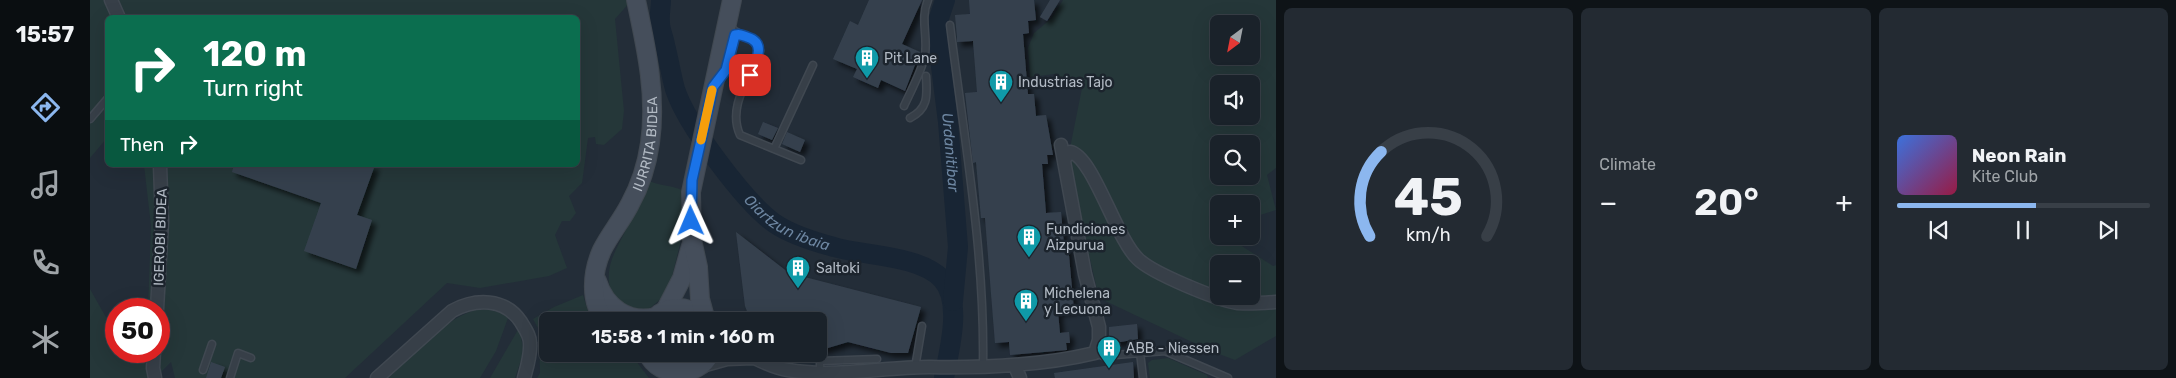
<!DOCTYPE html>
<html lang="en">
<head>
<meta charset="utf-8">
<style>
  body { margin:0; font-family:Rubik,sans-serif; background:#232a32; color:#f1f3f6; height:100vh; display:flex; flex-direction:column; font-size:19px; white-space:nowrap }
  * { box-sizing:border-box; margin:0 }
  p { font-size:16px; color:#9fa4a8 }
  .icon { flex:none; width:28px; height:28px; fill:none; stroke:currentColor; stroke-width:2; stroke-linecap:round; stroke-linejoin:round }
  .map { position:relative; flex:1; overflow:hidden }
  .drawer { display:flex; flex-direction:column; gap:8px; padding:8px; background:#0e1317; width:900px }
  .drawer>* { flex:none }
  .hud { position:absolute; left:15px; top:15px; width:475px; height:152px; border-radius:8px; box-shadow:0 5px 20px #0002,0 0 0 1px #383f47; background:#0b6e4f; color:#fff; overflow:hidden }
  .needle { width:32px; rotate:212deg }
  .controls { position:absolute; left:1120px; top:15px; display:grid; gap:10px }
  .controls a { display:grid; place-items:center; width:50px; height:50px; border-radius:8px; background:#1a222a; box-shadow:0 5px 20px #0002,0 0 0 1px #383f47; font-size:25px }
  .speed { position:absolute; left:15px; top:298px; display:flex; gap:10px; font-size:25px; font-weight:700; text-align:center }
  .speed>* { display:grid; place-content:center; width:65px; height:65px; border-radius:50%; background:#1a222a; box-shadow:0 5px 20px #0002,0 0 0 1px #383f47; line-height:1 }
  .speed .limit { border:8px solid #d22; background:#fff; color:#111 }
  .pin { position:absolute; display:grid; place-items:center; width:42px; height:42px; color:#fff; margin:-21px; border-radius:10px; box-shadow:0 2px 8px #0006 }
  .me { position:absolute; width:55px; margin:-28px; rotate:359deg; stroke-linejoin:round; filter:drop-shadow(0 0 4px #0008) }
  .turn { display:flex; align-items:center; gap:18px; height:105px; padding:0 15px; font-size:22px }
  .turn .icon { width:65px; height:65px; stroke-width:2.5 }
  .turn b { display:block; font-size:35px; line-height:42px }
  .then { display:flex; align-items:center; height:48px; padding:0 15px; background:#0003; gap:10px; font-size:19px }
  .big { font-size:38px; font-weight:600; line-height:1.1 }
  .drawer .widget { flex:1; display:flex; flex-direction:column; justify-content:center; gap:8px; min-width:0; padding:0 18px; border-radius:8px; background:#232a32 }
  .drawer .dial { align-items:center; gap:0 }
  .dial svg { height:130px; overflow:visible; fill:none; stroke:#383f47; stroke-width:7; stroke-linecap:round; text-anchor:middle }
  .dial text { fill:#f1f3f6; stroke:none }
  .song { display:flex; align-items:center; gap:15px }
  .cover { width:60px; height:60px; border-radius:8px; background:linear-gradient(135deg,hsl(220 70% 55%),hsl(340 70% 35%)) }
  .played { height:5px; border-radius:2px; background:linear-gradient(90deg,#8cb7ef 55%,#383f47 55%) }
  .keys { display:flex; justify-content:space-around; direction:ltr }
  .heat { display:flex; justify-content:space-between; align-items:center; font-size:28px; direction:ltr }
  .drawer .tiles { flex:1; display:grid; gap:8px; grid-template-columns:repeat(3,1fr) }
  .trip { position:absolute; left:449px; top:312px; width:288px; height:50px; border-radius:8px; background:#1a222a; box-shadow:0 5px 20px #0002,0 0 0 1px #383f47; font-weight:600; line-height:50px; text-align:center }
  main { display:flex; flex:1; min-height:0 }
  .dock { display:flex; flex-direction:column; width:90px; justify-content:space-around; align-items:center; background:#0a0e11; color:#9fa4a8 }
  .dock .icon { width:35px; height:35px }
  .dock .on { color:#8cb7ef }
  .dock b { font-size:22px; color:#f1f3f6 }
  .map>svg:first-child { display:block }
</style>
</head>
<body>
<main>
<nav class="dock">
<b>15:57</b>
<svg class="icon on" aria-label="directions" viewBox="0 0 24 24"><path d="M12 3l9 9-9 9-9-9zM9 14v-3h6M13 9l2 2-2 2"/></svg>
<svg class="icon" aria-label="music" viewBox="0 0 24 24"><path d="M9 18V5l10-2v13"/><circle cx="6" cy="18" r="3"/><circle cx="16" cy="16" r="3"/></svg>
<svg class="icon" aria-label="phone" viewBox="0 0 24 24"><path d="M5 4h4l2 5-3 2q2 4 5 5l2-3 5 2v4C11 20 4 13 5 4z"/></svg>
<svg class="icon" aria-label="climate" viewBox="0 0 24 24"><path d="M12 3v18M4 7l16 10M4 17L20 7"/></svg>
</nav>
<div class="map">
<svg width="1186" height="378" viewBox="0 0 1186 378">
  <defs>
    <filter id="shadow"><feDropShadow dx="4.5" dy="4.5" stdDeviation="2.5" flood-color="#0009"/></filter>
  </defs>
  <rect width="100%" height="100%" fill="#232d38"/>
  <path fill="#253739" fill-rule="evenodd" d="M0 0H542L525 19 534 111 532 129 514 145 506 144 505 137 498 138 492 183 479 196 486 213 480 221H472L465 235 477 268 459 276 390 288 357 283 255 378H85L81 362 65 378H0V289L17 319 26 317V351H69V309H58L61 226 54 165H488V18H18L17 138 0 158Z
    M973 0H1186V168L1177 175 1186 210 1161 218V204H1129V227L1125 229 1129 231V236H1136L1183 266 1186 265V336L1145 360 1121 351 1009 298 980 172 981 143 992 88 964 74 940 77 938 48 944 33 962 18ZM1129 24H1161V56H1129ZM1129 84H1161V116H1129ZM1129 144H1161V176H1129ZM1129 264H1161V296H1129Z
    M559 181C570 186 581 185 592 190L590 244 580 285 574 296 559 309 546 311 523 299C512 269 524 254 537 228 545 213 552 197 559 181Z
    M493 295 501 321H458V354H537L546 361 559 378H447L450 373 449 330 443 319 464 307Z
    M393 308 415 314 418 318 406 351 390 378H298C327 353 354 316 393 308Z
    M429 328 434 351 425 378H400Z
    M565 354H611L609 357 586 368Z
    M1078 358 1117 375 1118 378H1060L1058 363 1062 360Z"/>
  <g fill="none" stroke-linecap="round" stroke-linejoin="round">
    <g stroke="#182534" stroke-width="20">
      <path id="s1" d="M571 0C571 7 569 15 570 23 570 30 574 38 575 45 579 60 581 75 585 89 596 124 655 202 684 223 700 234 725 242 744 247 774 256 829 255 852 279 873 302 859 350 854 378"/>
      <path id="s2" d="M855 0 849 18V50L858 122 868 247 863 301"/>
    </g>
  </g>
  <path fill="#36414e" filter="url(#shadow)" d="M779 0H832L812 44 830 52 815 91 791 80 788 88 763 77 767 69 743 59 760 21 768 25Z
    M879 0H944L946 20 938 21 939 33 933 34 938 94H944L946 116 956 115 963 155H957L958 164H952L956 213 971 212 974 244H978L984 310 968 312 970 333 979 332 980 343H976L977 350 920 355 919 342 905 343 895 218H891L886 162 883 163 875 93 887 92 883 41 867 42V37L865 15 880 14Z
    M960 0H970L957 21 950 17Z
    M673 122 688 128 682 140 668 134Z
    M697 132 715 140 710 152 692 144Z
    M144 165H285L267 215 282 220 266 269 214 251 231 203 142 172Z
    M646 232 699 273 831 307 818 353H801L758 342 728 351V321H661L655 306Z
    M1047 324 1048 339 1019 344V327Z
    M121 362 135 367 131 378H116Z
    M1043 362 1044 378H965L964 373Z"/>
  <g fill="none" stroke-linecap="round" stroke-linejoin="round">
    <defs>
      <path id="lane" d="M860 25C874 138 895 252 893 366
        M640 26C648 38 666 34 670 51 660 78 637 106 650 135L684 149 723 65
        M638 58 643 38 649 34
        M814 106C820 93 833 68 835 55 838 36 830 18 838 0
        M820 118C839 108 837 95 836 76
        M0 119 18 98
        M684 149 711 160
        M1050 352 1053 378
        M1005 353 1013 356 1075 351 1138 378
        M825 368 832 326
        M113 370 122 344
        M730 372V361L787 359
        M140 378 148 353 161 358"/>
      <path id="street" d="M21 0 29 18
        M974 159 980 152C1003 156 1026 239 1048 259 1062 273 1127 300 1148 303 1160 304 1174 303 1186 302
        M67 309 72 221 70 165
        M64 351 63 368 65 378
        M656 354C669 360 683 368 698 370 744 378 792 367 839 367 893 368 951 366 1005 353L1009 340V327L995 274 971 145
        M612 366 637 359 663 358
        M925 366 930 378
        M287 378 362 311C386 298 415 298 431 322 435 329 440 335 440 343 441 355 437 367 434 378"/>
      <g id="secondary">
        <path d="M507 281C515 307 538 324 566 317"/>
        <path d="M575 311 592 278 601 246"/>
        <path d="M569 314C585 304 603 307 616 321"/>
        <path id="s3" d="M516 321C499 303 502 272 512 250 520 234 532 220 540 204 550 186 557 164 560 143 567 95 556 47 546 0"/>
        <path d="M616 321 610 299 608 267 602 240 601 192 642 0"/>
        <path d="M558 354C568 378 609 378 620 354"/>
      </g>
    </defs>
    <use href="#lane" stroke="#404851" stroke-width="9"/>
    <use href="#street" stroke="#404851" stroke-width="15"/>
    <use href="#secondary" stroke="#404851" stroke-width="20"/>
    <use href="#lane" stroke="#373f48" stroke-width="6"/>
    <use href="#street" stroke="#373f48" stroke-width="12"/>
    <use href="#secondary" stroke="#454e5b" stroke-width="18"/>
  </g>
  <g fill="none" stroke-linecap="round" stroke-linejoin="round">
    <defs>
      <path id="route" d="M601 221 602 180 623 87 636 70 645 35C650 34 652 35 657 37 677 43 666 61 660 75"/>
    </defs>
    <use href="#route" stroke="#114b97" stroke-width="12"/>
    <use href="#route" stroke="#1a73e8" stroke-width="9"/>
    <path stroke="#f59e0b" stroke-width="9" d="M611 140 622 90"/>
  </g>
  <defs>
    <symbol id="building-pin" viewBox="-11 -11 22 30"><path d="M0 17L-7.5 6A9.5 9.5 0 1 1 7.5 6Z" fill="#0f9aa8" stroke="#1c242d"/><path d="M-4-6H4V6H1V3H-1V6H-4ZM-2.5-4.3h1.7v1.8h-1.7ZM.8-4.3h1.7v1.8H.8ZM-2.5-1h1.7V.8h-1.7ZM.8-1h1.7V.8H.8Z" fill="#fff"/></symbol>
  </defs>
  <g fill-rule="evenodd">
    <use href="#building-pin" x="763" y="44" width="28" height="38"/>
    <use href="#building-pin" x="897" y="68" width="28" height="38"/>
    <use href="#building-pin" x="925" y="223" width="28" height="38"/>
    <use href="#building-pin" x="694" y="254" width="28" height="38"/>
    <use href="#building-pin" x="922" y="287" width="28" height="38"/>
    <use href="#building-pin" x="1005" y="334" width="28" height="38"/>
  </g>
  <g text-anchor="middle" stroke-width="5" stroke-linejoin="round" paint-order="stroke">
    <g font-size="14" fill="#b2bac4" stroke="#1c242d" text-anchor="start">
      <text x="794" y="63">Pit Lane</text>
      <text x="928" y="87">Industrias Tajo</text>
      <text x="956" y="234">Fundiciones<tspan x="956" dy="16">Aizpurua</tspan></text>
      <text x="726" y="273">Saltoki</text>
      <text x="954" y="298">Michelena<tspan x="954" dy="16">y Lecuona</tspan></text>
      <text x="1036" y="353">ABB - Niessen</text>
    </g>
    <g font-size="14" fill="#b2bac4" stroke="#1c242d">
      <text dy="5" stroke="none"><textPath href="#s3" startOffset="192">IURRITA BIDEA</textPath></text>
      <text transform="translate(70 237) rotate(-88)" y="5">IGEROBI BIDEA</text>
    </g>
    <g font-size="15" font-style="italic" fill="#6d86a1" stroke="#1c242d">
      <text dy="5" stroke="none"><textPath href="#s2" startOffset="154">Urdanitibar</textPath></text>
      <text dy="5" stroke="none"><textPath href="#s1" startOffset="270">Oiartzun ibaia</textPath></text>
    </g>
  </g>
</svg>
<div class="controls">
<a><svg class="needle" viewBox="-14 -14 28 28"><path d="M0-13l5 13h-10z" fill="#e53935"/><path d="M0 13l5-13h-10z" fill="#9fa4a8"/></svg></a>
<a><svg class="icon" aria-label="sound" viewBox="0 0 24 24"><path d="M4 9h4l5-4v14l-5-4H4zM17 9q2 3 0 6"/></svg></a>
<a><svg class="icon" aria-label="search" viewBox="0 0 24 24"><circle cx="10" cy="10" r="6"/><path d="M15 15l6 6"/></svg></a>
<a>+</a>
<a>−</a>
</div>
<div class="speed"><div class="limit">50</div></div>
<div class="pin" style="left:660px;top:75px;background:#d93025"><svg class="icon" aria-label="arrive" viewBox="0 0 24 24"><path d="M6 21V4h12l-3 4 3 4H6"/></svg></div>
<svg class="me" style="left:601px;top:221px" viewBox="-20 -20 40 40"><path d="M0-17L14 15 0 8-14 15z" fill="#1a73e8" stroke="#fff" stroke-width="4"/></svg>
<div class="trip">15:58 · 1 min · 160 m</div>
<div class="hud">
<div class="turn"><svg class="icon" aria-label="right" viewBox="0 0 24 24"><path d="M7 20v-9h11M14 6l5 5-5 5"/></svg><div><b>120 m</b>Turn right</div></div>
<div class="then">Then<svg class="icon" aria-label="right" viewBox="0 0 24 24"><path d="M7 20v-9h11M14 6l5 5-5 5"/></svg></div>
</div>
</div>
<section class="drawer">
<div class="tiles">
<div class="widget dial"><svg viewBox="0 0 100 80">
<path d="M14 69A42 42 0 1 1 86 69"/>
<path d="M14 69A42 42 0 0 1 21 17" stroke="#8cb7ef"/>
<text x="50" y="56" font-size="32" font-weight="700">45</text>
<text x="50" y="72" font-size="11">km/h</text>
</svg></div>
<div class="widget"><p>Climate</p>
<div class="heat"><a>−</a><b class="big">20°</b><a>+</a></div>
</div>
<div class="widget">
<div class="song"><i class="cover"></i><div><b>Neon Rain</b><p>Kite Club</p></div></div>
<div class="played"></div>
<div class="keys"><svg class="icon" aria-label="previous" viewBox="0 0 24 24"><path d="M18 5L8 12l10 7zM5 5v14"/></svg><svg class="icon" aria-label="pause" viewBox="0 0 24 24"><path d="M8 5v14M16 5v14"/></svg><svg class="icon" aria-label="next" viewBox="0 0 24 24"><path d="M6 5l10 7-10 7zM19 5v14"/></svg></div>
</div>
</div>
</section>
</main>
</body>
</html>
